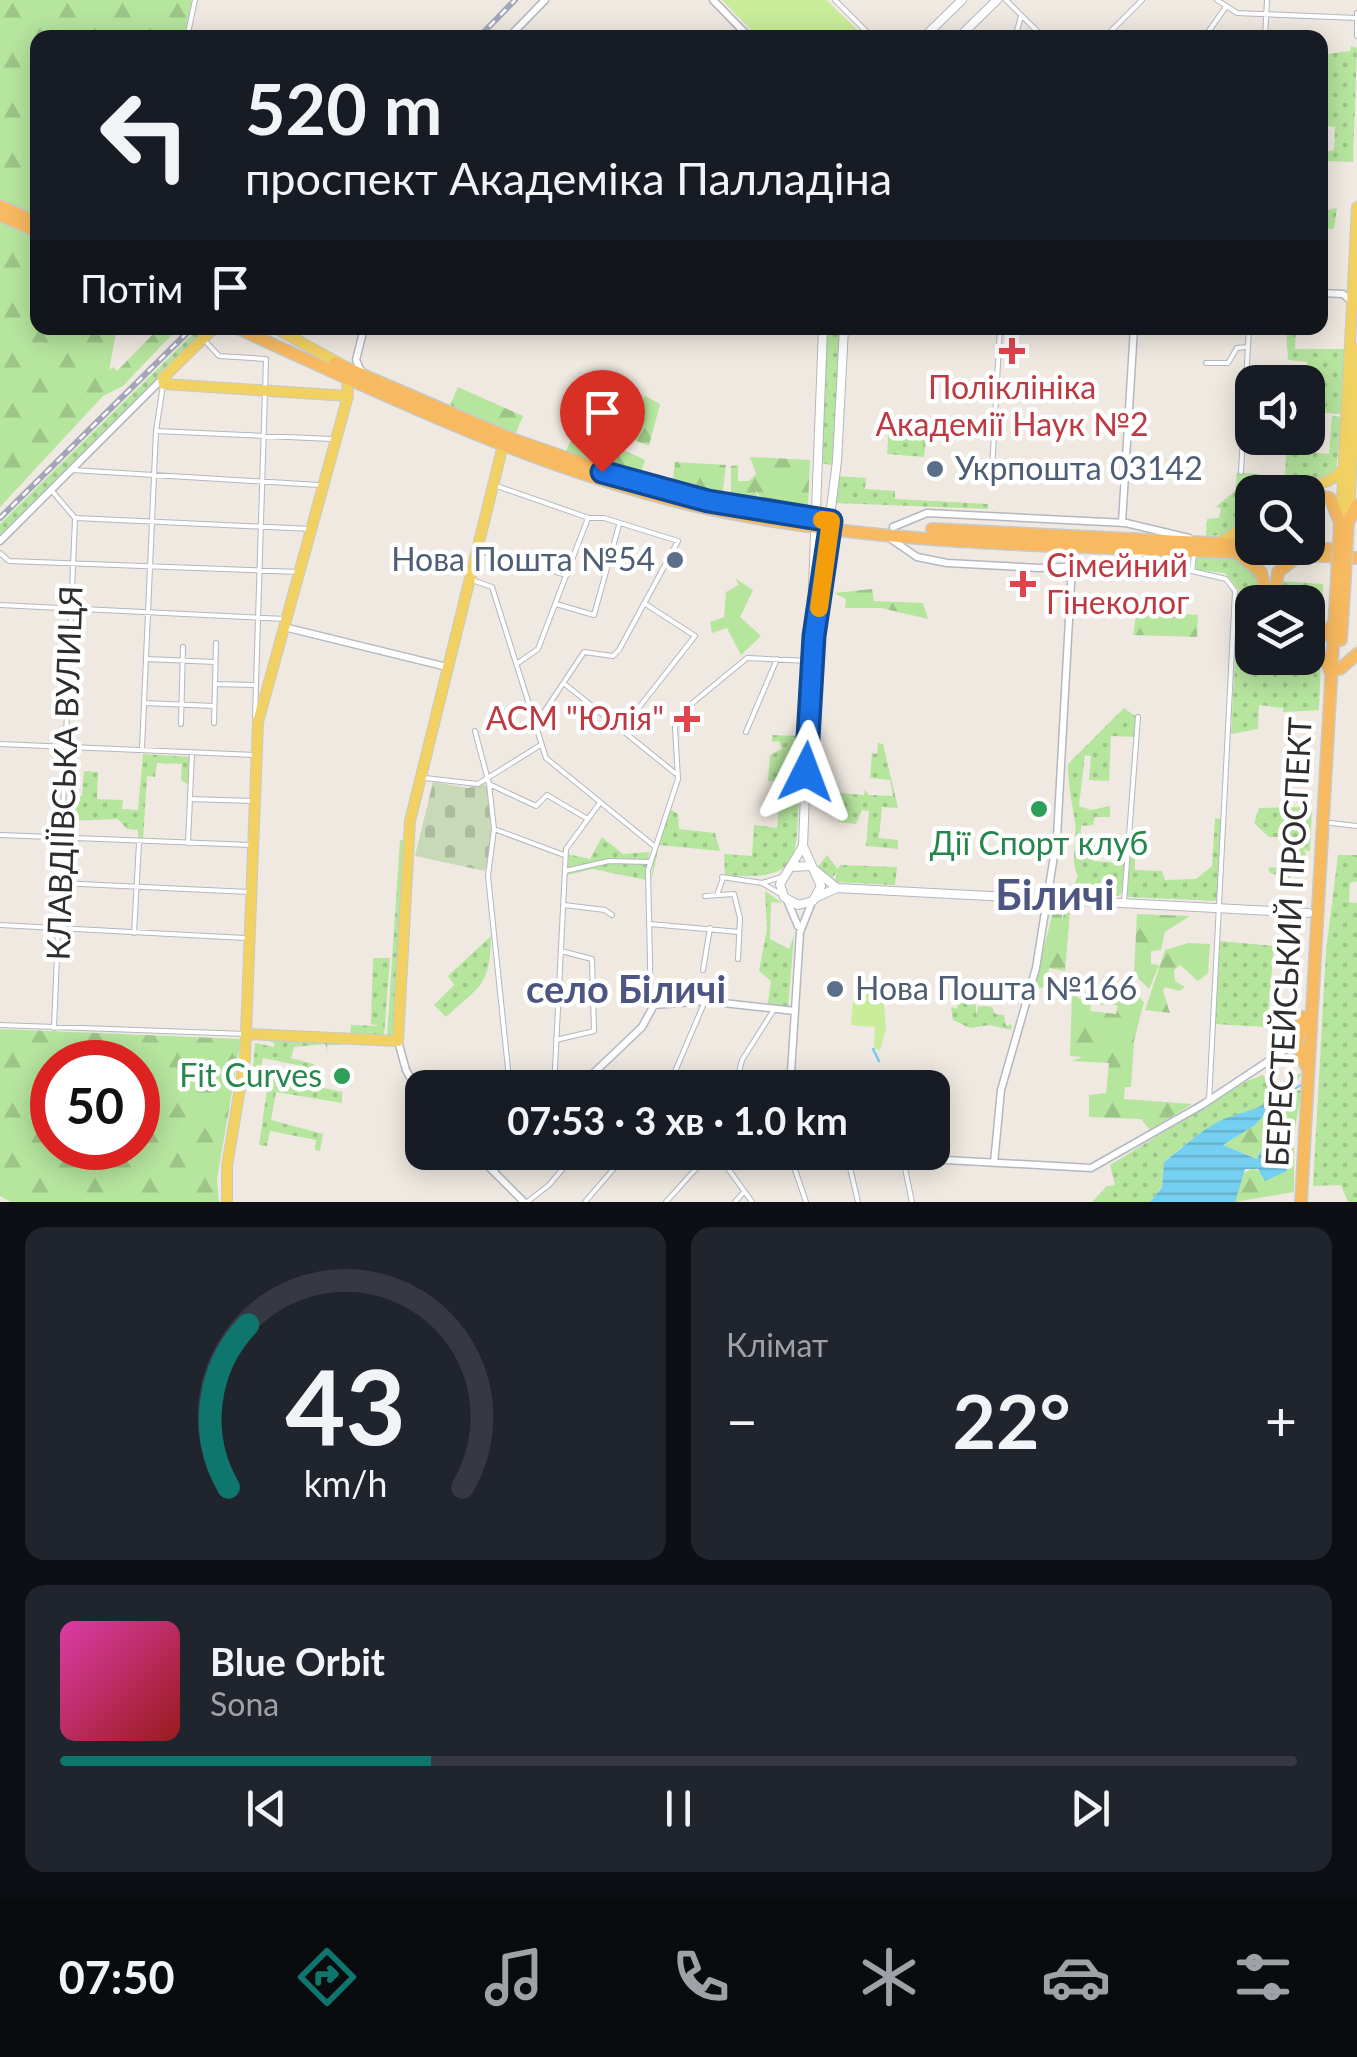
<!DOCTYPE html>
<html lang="uk">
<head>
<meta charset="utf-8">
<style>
  body { margin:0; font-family:Lato,sans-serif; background:#20242c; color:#f1f3f6; height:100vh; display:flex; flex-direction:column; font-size:38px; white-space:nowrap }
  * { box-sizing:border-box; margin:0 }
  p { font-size:32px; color:#9ea1a6 }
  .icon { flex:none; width:55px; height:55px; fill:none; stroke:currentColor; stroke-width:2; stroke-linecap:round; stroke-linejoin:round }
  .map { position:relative; height:1202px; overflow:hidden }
  .drawer { display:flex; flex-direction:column; gap:25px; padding:25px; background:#0d0f14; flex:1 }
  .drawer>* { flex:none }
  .banner { position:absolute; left:30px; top:30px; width:1298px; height:305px; border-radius:20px; box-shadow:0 5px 25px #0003; background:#171b24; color:#f1f3f6; overflow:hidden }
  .controls { position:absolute; left:1235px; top:365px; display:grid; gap:20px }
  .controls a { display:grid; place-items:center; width:90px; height:90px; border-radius:20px; background:#171b24; box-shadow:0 5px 25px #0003; font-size:50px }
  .speed { position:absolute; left:30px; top:1040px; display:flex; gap:20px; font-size:50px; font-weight:700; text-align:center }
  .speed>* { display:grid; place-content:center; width:130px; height:130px; border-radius:50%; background:#171b24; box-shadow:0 5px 25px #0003; line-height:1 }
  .speed .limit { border:15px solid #d22; background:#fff; color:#111 }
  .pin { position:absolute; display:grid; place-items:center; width:85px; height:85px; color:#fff; margin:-102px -42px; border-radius:50% 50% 50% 0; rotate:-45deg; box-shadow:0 0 10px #0007 }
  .pin .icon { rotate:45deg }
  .me { position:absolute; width:110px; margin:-55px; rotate:3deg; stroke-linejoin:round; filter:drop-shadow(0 0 8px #0008) }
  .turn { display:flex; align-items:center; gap:35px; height:210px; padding:0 50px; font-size:45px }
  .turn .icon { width:130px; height:130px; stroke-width:2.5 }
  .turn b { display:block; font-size:70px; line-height:85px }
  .then { display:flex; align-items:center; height:95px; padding:0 50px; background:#0003; gap:20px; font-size:38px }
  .big { font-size:75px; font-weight:700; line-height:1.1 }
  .drawer .card { flex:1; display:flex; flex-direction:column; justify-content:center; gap:15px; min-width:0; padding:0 35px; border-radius:20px; background:#20242c }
  .drawer .dial { align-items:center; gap:0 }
  .dial svg { height:260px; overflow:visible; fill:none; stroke:#363941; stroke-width:7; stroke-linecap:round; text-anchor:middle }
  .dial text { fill:#f1f3f6; stroke:none }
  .song { display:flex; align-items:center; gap:30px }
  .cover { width:120px; height:120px; border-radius:15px; background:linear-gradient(135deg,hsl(320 70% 55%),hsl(0 70% 35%)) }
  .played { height:10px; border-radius:5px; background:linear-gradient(90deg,#0f766e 30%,#363941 30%) }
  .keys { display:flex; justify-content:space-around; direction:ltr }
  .heat { display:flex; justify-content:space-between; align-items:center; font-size:55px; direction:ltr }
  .drawer .tiles { flex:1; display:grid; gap:25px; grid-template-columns:1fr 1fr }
  .card:last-child { grid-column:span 2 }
  .trip { position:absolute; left:405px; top:1070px; width:545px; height:100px; border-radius:20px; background:#171b24; box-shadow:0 5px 25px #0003; font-weight:700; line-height:100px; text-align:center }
  .tab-bar { display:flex; height:160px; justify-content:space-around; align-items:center; background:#090b0e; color:#9ea1a6 }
  .tab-bar .icon { width:70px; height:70px }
  .tab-bar .selected { color:#0f766e }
  .tab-bar b { font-size:45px; color:#f1f3f6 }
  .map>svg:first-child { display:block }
</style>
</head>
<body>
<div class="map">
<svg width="1357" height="1202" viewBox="0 0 1357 1202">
  <defs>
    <pattern id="grass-dots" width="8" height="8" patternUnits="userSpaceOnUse" patternTransform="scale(2.5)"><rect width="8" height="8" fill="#b6e59e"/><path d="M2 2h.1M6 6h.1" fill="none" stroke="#9dc588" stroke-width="1.8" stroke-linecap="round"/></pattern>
    <pattern id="forest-firs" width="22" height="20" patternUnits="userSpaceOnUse" patternTransform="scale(2.5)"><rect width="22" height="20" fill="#b6e59e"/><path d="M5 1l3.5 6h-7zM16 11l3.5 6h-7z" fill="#9dc588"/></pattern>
    <pattern id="cemetery-stones" width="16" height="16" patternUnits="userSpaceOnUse" patternTransform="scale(2.5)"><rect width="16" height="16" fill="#c8d9b8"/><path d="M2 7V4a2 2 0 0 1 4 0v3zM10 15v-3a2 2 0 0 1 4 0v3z" fill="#acbb9e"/></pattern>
    <pattern id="water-rules" width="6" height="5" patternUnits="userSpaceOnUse" patternTransform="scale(2.5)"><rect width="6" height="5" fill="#75cff0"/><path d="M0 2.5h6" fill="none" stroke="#66b2ce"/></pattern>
  </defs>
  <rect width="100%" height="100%" fill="#efe9e1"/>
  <path fill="url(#grass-dots)" d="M1351 46 1357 48 1353 162 1326 161 1323 211 1337 208 1334 229 1320 228V153L1334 150 1335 127 1320 125V55L1350 51Z
    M199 328H209L0 539V524Z
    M825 328H841L834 466 822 463 817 466Z
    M1286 328H1296L1295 349H1344L1343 414 1314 412 1308 437 1307 362 1288 360Z
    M1332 416 1342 417 1336 471 1326 481 1252 492V519L1227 535 1206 536 1207 519 1219 518 1221 508 1216 507 1235 491 1237 472 1285 477 1287 438H1307L1306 452 1329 454Z
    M889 426 927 430 924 457 887 454Z
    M837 476 866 478 865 489 895 491V499L988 504V509L835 503Z
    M1202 555 1237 558 1256 569 1266 602H1252V658H1308V653L1321 658 1319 710 1283 712V708L1259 705 1258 729 1231 734 1239 590 1225 573 1196 570 1195 557Z
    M1279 581 1323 584 1322 633 1308 639V602H1277Z
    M1124 708 1138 718 1136 737 1111 736 1109 781 1089 780 1091 756 1085 755 1079 806 1091 810 1110 806V817H1095L1093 825 1081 826V834L1091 836 1090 847 1096 842 1101 846 1093 861 1122 863 1123 856 1135 857V870L1162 871 1165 880 1196 879 1212 866 1215 818 1221 819 1217 901 1126 897 1123 890 1119 896 1076 894 1072 889 1078 876C1069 860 1078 844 1075 822 1072 802 1068 786 1068 764Z
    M772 735 802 736 796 780 768 781 770 755 782 749 779 741 772 742Z
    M878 743 883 744 898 808 882 807 879 838 898 840V849L866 846 869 811 862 810 856 824 838 822 839 793 864 795 865 789 869 795 893 796 890 780 870 778 872 753 877 754Z
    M143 754 191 757 189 785 181 780 182 764 157 763 155 777 147 776 143 841 138 840V830L127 829 118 819 67 821 72 817 70 798 82 796 84 771 98 772 97 799 123 800 122 809 138 810Z
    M792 785 799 786C795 854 807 882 725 875L724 854 752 856 754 825 777 828 781 787H787L791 795Z
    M1305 807 1304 845 1307 808 1312 810 1310 851 1303 850 1306 853 1299 869 1288 879V873L1285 877 1270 873 1268 868 1296 864 1300 843 1296 837H1269L1254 823 1259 808Z
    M670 809 678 814 679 829 715 833 720 851 659 845 651 883 654 856Z
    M602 837 623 854 649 852 646 880 593 869 567 875V854L590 859Z
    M400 840 405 841 394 1035 387 1036Z
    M827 855 838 869 840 865 897 867 895 885 834 882 838 871 832 878 818 867Z
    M1338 855H1357V881L1350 883 1349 902 1357 903V1202H1348L1341 1185 1313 1186 1326 951Z
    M765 891 782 903 771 902 770 939 789 949 794 936 788 1008 767 1009 771 981 759 971 767 929Z
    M491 936C490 986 482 984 446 1017L434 1005 454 985 448 976Z
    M1219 941 1274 946 1267 1027 1215 1024Z
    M373 958H390L384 1036 350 1035 351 1025 379 1026 371 1024Z
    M959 998 976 1005V1017L978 1006 992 1007 995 1014 1004 1015 1006 1026 1012 1024 1011 1030 989 1025 970 1028 953 1020 951 1007 957 1009Z
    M264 1039 342 1042V1045H327L328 1051 325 1044 294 1047 291 1058 314 1064 313 1077 306 1076 307 1067 263 1058 261 1068 253 1067 255 1043 274 1047V1043Z
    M1302 1072C1293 1102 1234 1114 1209 1128 1192 1138 1178 1150 1164 1162L1162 1186 1150 1202H1092L1107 1186 1115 1185 1110 1165 1247 1081 1263 1075 1274 1090Z
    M269 1076 342 1092V1103L276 1092 271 1120 323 1134 320 1151 315 1150 316 1140 270 1131 267 1146 259 1145Z"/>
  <path fill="url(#forest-firs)" fill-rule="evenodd" d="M0 0H192L184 37 38 38 37 217 0 200Z
    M0 220 31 235 37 243 38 328H117L109 370 113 367 117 371 159 328H178L123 386 103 396 0 507Z
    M458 387 523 416 515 435 450 405Z
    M645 396 660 404 649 446 612 431 627 400 639 407Z
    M577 428 645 460 639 478 565 453Z
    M750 457 810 460 808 507 804 511 787 503 764 504 756 490 759 505 731 501V466L738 465V481H749L756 474Z
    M675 462 726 465 722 497 646 480H673Z
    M872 589 874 601 923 603 928 619 881 608H845L846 599 834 593Z
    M1138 604 1160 605 1167 613 1198 615 1197 637 1133 635Z
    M1053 912H1062V922L1064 912 1070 913 1065 971 1049 968 1047 986 1033 990Z
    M1137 914 1190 916 1165 932 1161 950 1151 951V964L1159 965 1149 989 1134 973Z
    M1188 943 1210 944 1208 973 1198 981 1180 965 1174 970 1175 981 1185 987 1179 991 1165 987 1163 991 1170 1013 1145 1010 1165 950Z
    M1090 987 1104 1005 1091 1004 1090 1011 1116 1014 1118 1006 1109 1003 1122 988 1134 999 1138 996 1144 1002 1134 1041 1131 1087H1125L1124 1099 1192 1104 1150 1130 1141 1119 1089 1117V1095L1106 1093 1109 1063 1072 1061 1082 1057 1070 1056 1072 993 1080 999Z
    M0 1029 241 1039 217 1180 219 1202H11L0 1196ZM52 1062H138V1148H52Z
    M1302 1089 1294 1134V1192L1235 1202 1240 1175 1253 1168 1264 1174 1277 1142 1263 1147 1258 1159 1223 1145C1252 1130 1272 1101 1302 1089Z"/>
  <path fill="url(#cemetery-stones)" d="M433 782 468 788 484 784 488 789 492 844 485 871 415 856Z"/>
  <path fill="#b6e59e" d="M735 578 753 590 740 617 761 636 741 655 727 628 712 633 710 622 724 617 726 592 739 585Z"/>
  <path fill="#c9ec9a" d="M722 0H826L865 37H758Z
    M854 991 883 993 886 1029 880 1050 874 1049 875 1027 851 1025Z"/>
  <path fill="url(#water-rules)" d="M1289 1087 1255 1125 1223 1145 1257 1159 1263 1147 1283 1144 1287 1171 1265 1181 1258 1169H1245L1235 1202H1150L1162 1187 1164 1162C1185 1146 1207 1124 1232 1116 1258 1108 1267 1105 1289 1087Z"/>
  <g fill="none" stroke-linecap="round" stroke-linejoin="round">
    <path stroke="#75cff0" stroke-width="2.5" d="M873 1049 879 1061
      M1290 1091 1305 1083"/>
    <defs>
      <path id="minor" d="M835 0 873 38
        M1006 0 1044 38
        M1217 0 1237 13 1357 18
        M1357 13V36
        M187 38 195 0
        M1015 38 1021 16
        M1104 38 1142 0
        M1204 38 1225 8
        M1265 38 1267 0
        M206 342 219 356 266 359 255 717
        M1206 363H1228L1237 348 1247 347
        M156 431 332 439
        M72 470 319 485
        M1241 472 1249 328
        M494 485 589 518H604L678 541 619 650 613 656 584 652 538 721
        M991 487 1000 328
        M52 491 75 518
        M76 518 311 529
        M481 551 567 575
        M0 553 9 561 299 572
        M1194 555 1192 571 1226 579 1235 591 1209 1101
        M472 580 492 587 546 758 654 846
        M556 604 594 615 619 525
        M0 605 286 619
        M146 659 215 662
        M518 663 538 649 588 518
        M215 684 254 685
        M566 685 675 773
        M144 703 214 706
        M214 723 216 643
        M181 724 183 647
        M622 729 695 636 647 605
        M475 731 489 784 494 829 488 876 510 1088
        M746 732 777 659
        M0 744 255 755
        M142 749 156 431 163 385
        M425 778 478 784 539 746
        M489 784 536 806 547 795 586 818
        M190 799 253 801
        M1331 823 1357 826
        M494 829 564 855
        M0 835 251 845
        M188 843 192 753
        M565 871 609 861 650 862
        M722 877 762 883 782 877
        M59 883 249 892
        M762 883 779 893
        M717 895 723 878
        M705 896 734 894 740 918 738 959
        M1124 902 1138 717
        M564 905 605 910 612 915
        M650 924 739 932
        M0 925 245 938
        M134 933 139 843
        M703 970 710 928
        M651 1008 648 870 678 779 675 727 690 705 747 658 808 661
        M0 1025 246 1034
        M54 1028 75 518
        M556 1040 594 1031 592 959 561 951
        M554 1088 566 849 599 804
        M668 1088 705 1001
        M735 1088 742 1060 773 1011
        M789 1152 806 1202
        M847 1155 858 1202
        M903 1159 912 1202
        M729 1170 752 1202
        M527 1202 549 1185 577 1152
        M585 1202 628 1152
        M666 1202 711 1152
        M735 1202 743 1193"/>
      <path id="tertiary" d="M713 0 750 38
        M508 38 545 0
        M1320 293 1343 294 1351 301
        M362 373 356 360 364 328
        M1122 523 1134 328
        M893 527 927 513 1126 523 1189 538
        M888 537 917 557 947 563 1039 568 1108 565 1145 552
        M0 541 162 379
        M284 627 447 667
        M787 900 798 926
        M398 1041 406 1070 422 1099
        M578 1088 642 1027 654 1005 705 1001 795 1011
        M790 1088 800 932 812 902
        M474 1152 524 1202
        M801 1152 1091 1168 1202 1105 1297 1042
        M994 1163 1001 1090 1036 968 1057 837 1072 565
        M493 1171 511 1152"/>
      <path id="secondary" d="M923 38 962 0
        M958 38 997 0
        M816 627 837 461 844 328
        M803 846 821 886 813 901 798 905 784 897 780 884 803 846 823 328
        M791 867 810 866 837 888
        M817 897 837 888 1308 913"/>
      <path id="primary" d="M214 328 163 378 164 384 348 396
        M275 328 344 366
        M1273 492C1299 479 1321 494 1342 470
        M1349 518 1357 349
        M1341 520 1357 207
        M1220 542 1252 523
        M246 1034 398 1041 410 821 504 441
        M227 1202V1166L245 1058 258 722 348 396 347 376"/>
      <path id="trunk" d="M0 206 38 223
        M0 215 38 232
        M237 328C389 397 544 473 709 509 921 554 1142 544 1357 558
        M335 363 512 439 633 481
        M1290 492H1304
        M1308 493 1330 498 1340 523
        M1348 523 1357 505
        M932 529 1252 545
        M1304 548 1330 549
        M1241 556 1261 572 1268 602
        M1274 598 1278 572 1297 557
        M1341 640 1344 594
        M1308 643 1324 635 1335 622
        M1308 651 1325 659 1331 673
        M1340 669 1357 654
        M1303 1017 1297 1042 1306 1066
        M1301 1202 1336 594"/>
    </defs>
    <use href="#minor" stroke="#b4b7c1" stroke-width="6"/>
    <use href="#tertiary" stroke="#b4b7c1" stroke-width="9"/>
    <use href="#secondary" stroke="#b4b7c1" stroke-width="10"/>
    <use href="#primary" stroke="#c9c9c9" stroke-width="12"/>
    <use href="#trunk" stroke="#c9c9c9" stroke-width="14"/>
    <use href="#minor" stroke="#fff" stroke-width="4"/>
    <use href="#tertiary" stroke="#fff" stroke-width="6"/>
    <use href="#secondary" stroke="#fff" stroke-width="8"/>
    <use href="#primary" stroke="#f2d163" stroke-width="10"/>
    <use href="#trunk" stroke="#f8ba60" stroke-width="11"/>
    <defs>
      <path id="rail" d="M478 38 515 0
        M0 518 192 328"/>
    </defs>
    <use href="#rail" stroke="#a3a6b8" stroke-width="6"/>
    <use href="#rail" stroke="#fff" stroke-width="2.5" stroke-dasharray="8" stroke-linecap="butt"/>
    <defs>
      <path id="trunk-bridge" d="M1336 594 1340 523
        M1344 594 1348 523"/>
    </defs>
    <use href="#trunk-bridge" stroke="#c9c9c9" stroke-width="14" stroke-linecap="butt"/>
    <use href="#trunk-bridge" stroke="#f8ba60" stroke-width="11"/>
  </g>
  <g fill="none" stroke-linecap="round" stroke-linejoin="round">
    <defs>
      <path id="route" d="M602 472 708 501 831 521 814 636 806 772"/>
    </defs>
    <use href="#route" stroke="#114b97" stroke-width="25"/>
    <use href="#route" stroke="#1a73e8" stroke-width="18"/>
    <path stroke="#f59e0b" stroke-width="18" d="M819 608 831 521 822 520"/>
  </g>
  <g fill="#e0444e" stroke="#fff" stroke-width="4">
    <path d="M1007 336h10v10h10v10h-10v10h-10v-10h-10v-10h10z"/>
    <path d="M1018 569h10v10h10v10h-10v10h-10v-10h-10v-10h10z"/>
    <path d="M682 704h10v10h10v10h-10v10h-10v-10h-10v-10h10z"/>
  </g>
  <g fill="#5c6f8a" stroke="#fff" stroke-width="4">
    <circle cx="935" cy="469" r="10"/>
    <circle cx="675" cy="560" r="10"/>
    <circle cx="835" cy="989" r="10"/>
  </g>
  <g fill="#2e9e5b" stroke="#fff" stroke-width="4">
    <circle cx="1039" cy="809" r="10"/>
    <circle cx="342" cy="1076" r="10"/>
  </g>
  <g text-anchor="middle" stroke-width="9" stroke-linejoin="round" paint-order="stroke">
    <g font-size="32" fill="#be3a42" stroke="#fff">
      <text x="1012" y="399">Поліклініка<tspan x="1012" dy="37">Академії Наук №2</tspan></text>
      <text x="1046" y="577" text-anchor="start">Сімейний<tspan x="1046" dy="37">Гінеколог</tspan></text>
      <text x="664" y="730" text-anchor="end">АСМ "Юлія"</text>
    </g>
    <g font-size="32" fill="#4e5e75" stroke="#fff" text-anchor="start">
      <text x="955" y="480">Укрпошта 03142</text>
      <text x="655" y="571" text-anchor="end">Нова Пошта №54</text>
      <text x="855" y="1000">Нова Пошта №166</text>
    </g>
    <g font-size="32" fill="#2e2e2e" stroke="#fff">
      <text transform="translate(65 773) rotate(-88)" y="11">КЛАВДІЇВСЬКА ВУЛИЦЯ</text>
      <text transform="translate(1289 942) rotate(-87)" y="11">БЕРЕСТЕЙСЬКИЙ ПРОСПЕКТ</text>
    </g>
    <g font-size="32" fill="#27864d" stroke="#fff">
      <text x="1039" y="855">Дії Спорт клуб</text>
      <text x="322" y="1087" text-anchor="end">Fit Curves</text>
    </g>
    <g font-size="38" font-weight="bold" fill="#4d5680" stroke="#fff">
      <text x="626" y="1003">село Біличі</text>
    </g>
    <g font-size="42" font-weight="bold" fill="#4d5680" stroke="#fff">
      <text x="1055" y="910">Біличі</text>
    </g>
  </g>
</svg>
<div class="controls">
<a><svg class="icon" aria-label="sound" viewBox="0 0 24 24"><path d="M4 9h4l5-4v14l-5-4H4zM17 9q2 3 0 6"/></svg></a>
<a><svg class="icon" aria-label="search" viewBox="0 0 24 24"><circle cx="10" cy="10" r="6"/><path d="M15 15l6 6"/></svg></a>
<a><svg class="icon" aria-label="layers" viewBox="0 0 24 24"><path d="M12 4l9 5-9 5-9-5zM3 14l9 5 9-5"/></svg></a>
</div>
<div class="speed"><div class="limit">50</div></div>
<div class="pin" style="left:602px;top:472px;background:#d93025"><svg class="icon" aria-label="arrive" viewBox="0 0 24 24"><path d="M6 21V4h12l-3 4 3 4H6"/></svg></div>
<svg class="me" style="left:806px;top:772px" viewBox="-20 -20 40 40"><path d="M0-17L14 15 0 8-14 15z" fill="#1a73e8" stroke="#fff" stroke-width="4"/></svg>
<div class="trip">07:53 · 3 хв · 1.0 km</div>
<div class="banner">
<div class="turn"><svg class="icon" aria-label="left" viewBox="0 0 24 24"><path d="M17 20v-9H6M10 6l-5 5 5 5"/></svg><div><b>520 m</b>проспект Академіка Палладіна</div></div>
<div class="then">Потім<svg class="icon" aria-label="arrive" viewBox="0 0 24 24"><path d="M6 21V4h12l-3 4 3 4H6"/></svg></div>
</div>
</div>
<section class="drawer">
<div class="tiles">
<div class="card dial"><svg viewBox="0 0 100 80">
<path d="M14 69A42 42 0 1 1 86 69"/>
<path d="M14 69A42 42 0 0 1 20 19" stroke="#0f766e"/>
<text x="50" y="56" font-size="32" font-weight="700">43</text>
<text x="50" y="72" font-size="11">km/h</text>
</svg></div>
<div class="card"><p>Клімат</p>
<div class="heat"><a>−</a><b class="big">22°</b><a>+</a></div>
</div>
<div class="card">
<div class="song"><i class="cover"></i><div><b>Blue Orbit</b><p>Sona</p></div></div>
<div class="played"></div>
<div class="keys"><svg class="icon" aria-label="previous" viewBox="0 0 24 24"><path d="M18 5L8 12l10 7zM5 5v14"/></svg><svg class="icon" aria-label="pause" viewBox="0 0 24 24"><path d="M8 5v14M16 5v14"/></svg><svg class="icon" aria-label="next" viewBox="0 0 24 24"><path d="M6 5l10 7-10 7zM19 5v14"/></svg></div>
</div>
</div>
</section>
<nav class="tab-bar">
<b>07:50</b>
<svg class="icon selected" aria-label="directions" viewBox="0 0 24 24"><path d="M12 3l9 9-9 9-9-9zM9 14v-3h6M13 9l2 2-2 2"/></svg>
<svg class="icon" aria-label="music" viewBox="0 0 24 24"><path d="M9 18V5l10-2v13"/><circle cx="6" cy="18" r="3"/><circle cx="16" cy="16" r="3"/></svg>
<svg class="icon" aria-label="phone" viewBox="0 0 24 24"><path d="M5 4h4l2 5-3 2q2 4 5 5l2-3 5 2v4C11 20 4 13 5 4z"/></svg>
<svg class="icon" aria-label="climate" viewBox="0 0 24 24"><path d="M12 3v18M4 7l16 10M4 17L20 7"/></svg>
<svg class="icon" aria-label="car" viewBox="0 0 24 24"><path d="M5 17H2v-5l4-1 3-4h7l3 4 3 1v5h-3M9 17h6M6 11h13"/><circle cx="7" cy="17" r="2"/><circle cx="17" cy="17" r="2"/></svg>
<svg class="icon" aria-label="filters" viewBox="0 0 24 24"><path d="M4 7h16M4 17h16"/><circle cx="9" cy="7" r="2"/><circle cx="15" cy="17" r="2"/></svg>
</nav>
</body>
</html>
